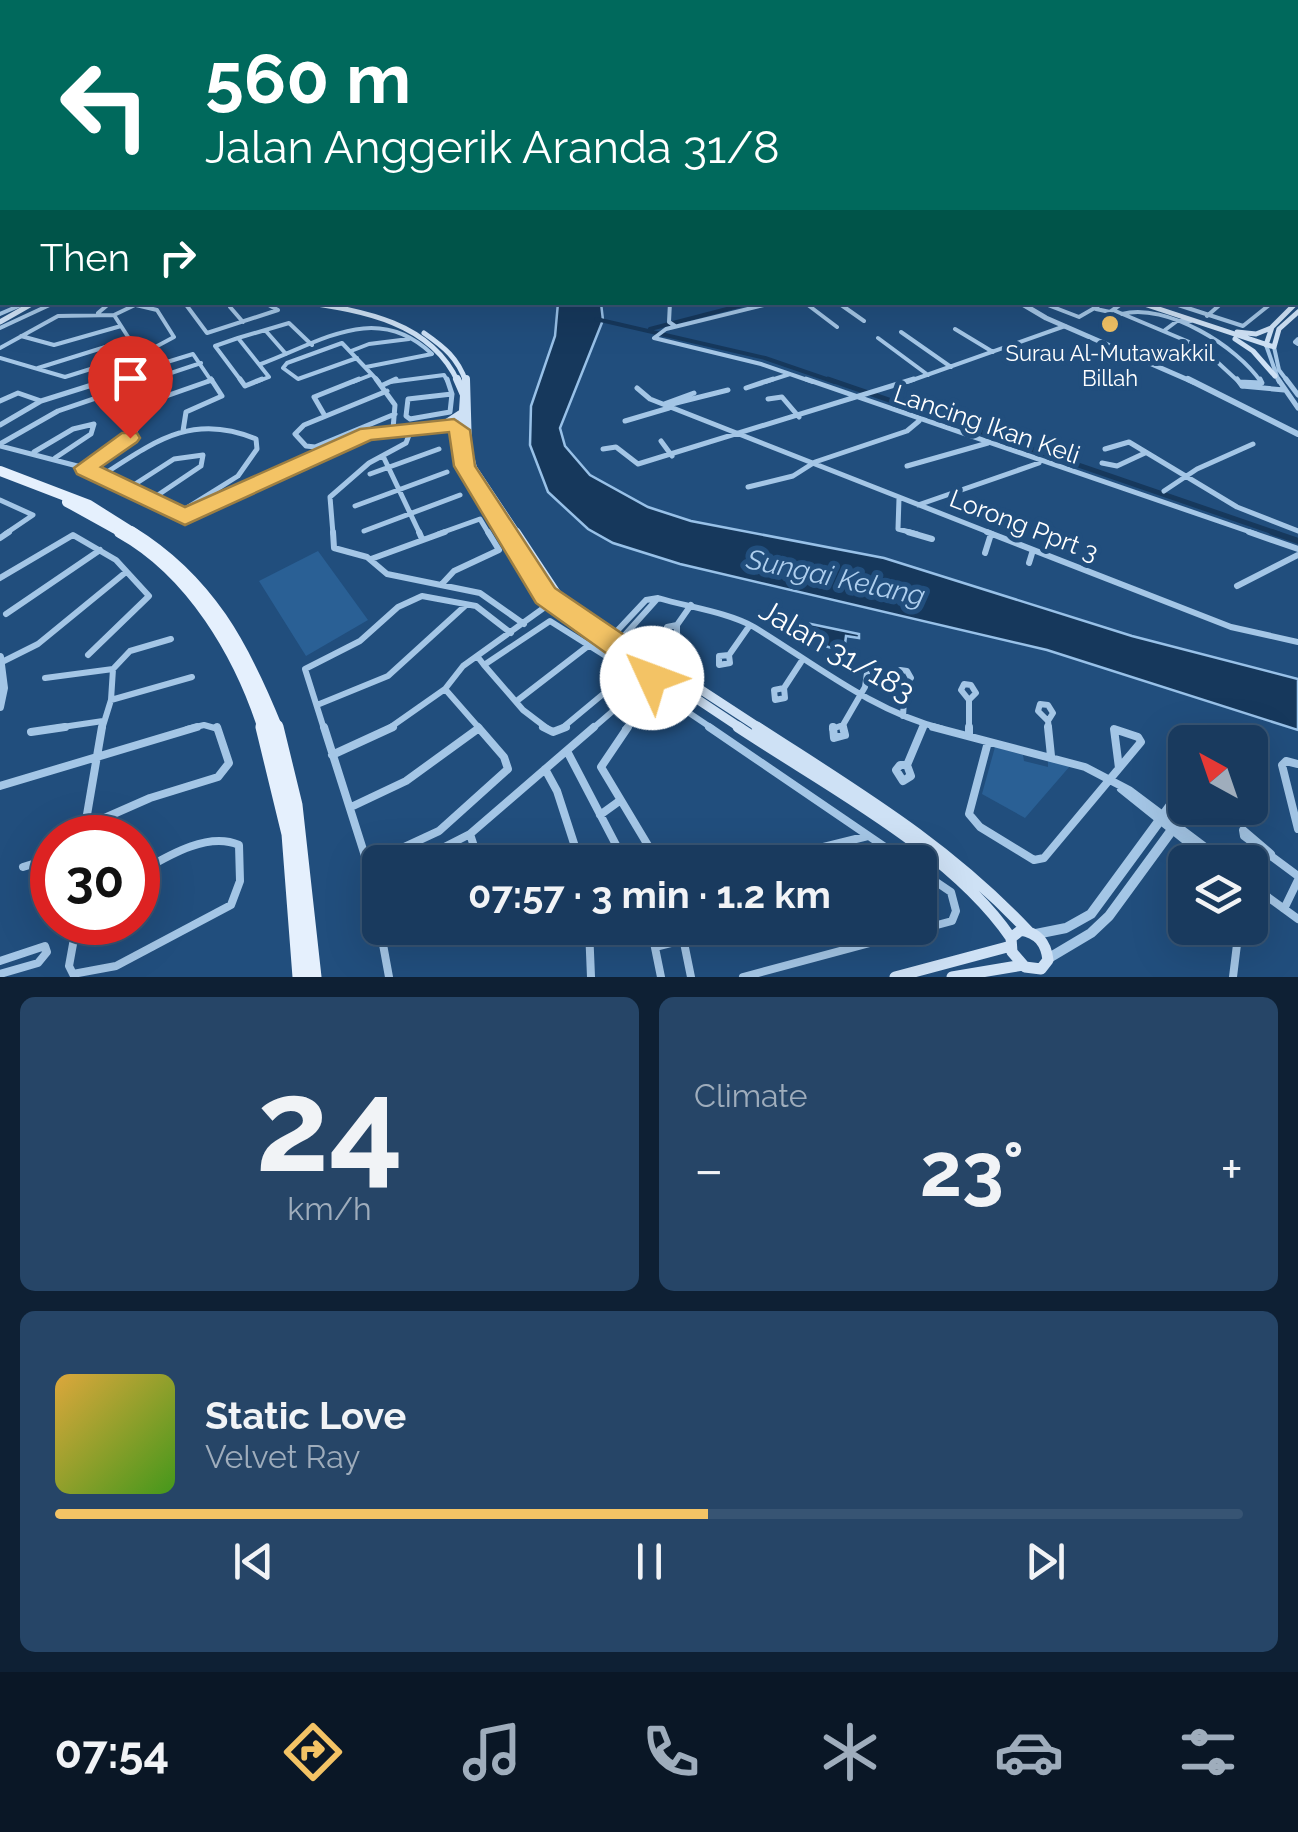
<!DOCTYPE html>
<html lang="en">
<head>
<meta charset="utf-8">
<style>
  body { margin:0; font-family:Raleway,sans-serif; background:#264567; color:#f1f3f6; height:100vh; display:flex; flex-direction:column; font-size:38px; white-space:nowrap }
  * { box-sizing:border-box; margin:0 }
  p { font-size:32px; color:#9fadbc }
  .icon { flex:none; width:55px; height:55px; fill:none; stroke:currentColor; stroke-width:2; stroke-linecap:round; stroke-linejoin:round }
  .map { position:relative; height:977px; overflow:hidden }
  .sheet { display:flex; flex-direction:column; gap:20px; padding:20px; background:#0e2034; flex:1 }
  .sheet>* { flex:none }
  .top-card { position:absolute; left:0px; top:0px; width:1300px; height:305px; box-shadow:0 10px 40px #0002,0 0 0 2px #375473; background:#00695c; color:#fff; overflow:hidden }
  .needle { width:65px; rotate:320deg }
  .buttons { position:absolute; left:1168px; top:725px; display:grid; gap:20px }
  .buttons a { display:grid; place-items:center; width:100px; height:100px; border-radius:15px; background:#193a5e; box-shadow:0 10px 40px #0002,0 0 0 2px #375473; font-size:50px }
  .speed { position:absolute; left:30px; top:815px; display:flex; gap:20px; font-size:50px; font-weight:700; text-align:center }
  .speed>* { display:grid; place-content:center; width:130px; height:130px; border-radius:50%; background:#193a5e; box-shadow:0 10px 40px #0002,0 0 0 2px #375473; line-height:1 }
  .speed .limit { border:15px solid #d22; background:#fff; color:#111 }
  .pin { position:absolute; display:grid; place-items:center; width:85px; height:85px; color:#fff; margin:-102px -42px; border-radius:50% 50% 50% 0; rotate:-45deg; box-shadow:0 0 10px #0007 }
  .pin .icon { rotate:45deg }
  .me { position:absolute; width:110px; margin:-55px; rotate:313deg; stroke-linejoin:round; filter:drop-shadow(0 0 8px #0008) }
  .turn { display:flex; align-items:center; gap:35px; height:210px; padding:0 40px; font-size:45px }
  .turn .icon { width:130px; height:130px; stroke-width:2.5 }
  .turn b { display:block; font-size:70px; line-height:85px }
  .then { display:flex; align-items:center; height:95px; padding:0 40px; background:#0003; gap:20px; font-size:38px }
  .big { font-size:75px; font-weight:700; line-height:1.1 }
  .sheet .widget { flex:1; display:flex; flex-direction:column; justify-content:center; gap:15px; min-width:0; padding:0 35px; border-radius:15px; background:#264567 }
  .sheet .dial { align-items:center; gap:0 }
  .dial b { font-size:130px; line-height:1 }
  .song { display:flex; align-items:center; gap:30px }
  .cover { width:120px; height:120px; border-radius:15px; background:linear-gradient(135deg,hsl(40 70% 55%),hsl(100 70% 35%)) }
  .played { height:10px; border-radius:5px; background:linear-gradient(90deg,#f3c365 55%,#375473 55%) }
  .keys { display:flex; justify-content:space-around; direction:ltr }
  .heat { display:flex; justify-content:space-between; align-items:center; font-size:55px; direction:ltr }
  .sheet .tiles { flex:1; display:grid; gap:20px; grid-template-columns:1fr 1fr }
  .widget:last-child { grid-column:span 2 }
  .trip { position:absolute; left:362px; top:845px; width:575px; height:100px; border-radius:15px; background:#193a5e; box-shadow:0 10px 40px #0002,0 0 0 2px #375473; font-weight:700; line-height:100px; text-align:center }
  .dock { display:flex; height:160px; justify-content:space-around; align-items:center; background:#0a1726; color:#9fadbc }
  .dock .icon { width:70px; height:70px }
  .dock .current { color:#f3c365 }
  .dock b { font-size:45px; color:#f1f3f6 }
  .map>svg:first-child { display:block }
</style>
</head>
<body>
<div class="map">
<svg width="1298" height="977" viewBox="0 0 1298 977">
  <rect width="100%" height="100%" fill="#214e7d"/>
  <path fill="#2a6095" d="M318 551 368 620 306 656 259 581Z
    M995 747 1023 755 1024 761 1048 767V760L1070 766 1025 818 982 794Z"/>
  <path fill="#16385c" stroke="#98c1e8" stroke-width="2.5" d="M558 303H601L603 320 560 428 565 446 590 475 648 507 691 521 884 558 1132 636 1298 679V730L1047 650 680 564 613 543 588 529 548 492 530 445 531 406 555 336Z
    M763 614 859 634V638L846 636 844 652C810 638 788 648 763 614Z"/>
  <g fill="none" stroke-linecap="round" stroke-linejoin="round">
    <path stroke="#16385c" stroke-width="4" d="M596 319 765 358 835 382
      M650 329 754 302"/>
    <path stroke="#16385c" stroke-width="5" d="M828 379 1279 534"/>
    <path stroke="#16385c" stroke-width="6" d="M1272 532 1298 541"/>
    <path stroke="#a4c6e6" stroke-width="4" d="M184 302 207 333 278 310 263 302
      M232 302 230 307 243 322
      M670 302 669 322 675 326
      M776 302 666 329 654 338 761 364 813 382
      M804 302 837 327
      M837 302 864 321
      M1040 302 1079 317 1105 302
      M1169 302 1243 326 1273 302
      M625 304 630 302
      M1096 309 1110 312 1124 302
      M1113 310 1201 347 1239 382
      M98 313 111 302
      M0 314 28 302
      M1122 314C1166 302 1238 347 1261 382
      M114 315 139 354
      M1207 316 1223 302
      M0 328 56 302
      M955 329 993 352
      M265 330 286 354
      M1165 330 1177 321H1191
      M901 332 951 367
      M21 336 54 345 121 326
      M238 338 269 377 256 382
      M238 338 215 346 242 382
      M238 338 289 323 312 345
      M878 338 928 375
      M1298 339 1295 342 1298 344
      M342 343 287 363 283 368 298 379 357 358
      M342 343 379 382
      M1266 345 1279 382
      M1274 347 1279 370 1288 382
      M0 348 58 316 114 315 137 304
      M351 351 369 344 409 339
      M0 358 65 377 148 351 174 337 157 310 136 305
      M261 364C321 342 376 301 432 354L366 367
      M38 368 131 339
      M121 376 125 382
      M102 382 193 354 212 382
      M144 382 201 363
      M206 382 212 380
      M353 382 371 375
      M390 382 444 375 448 382
      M765 382 790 374
      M907 382 1065 326"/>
    <path stroke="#a4c6e6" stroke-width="5" d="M240 379 245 386 262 379
      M376 379 395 405 393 429
      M447 379 452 394
      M806 379 1256 534
      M1237 379 1242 386
      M1278 379 1298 408
      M1286 379 1298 395
      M1239 382 1262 383 1260 379
      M383 385 396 379
      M1242 386 1284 390
      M637 388 650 399 993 534
      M746 388 773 379
      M387 391 304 425 295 434 306 446 315 447 395 414
      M452 394 450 412 410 419 406 416 408 399Z
      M768 399 782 397 799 417
      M0 401 18 393 41 401
      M149 402 212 380
      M664 404 694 393
      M668 405 728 390
      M325 416 314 397 359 379
      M625 421 669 408
      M0 425 41 401 111 379
      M183 431 186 412 222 396 211 379
      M661 441 672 456
      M0 444 58 411 152 379
      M0 446 85 468 185 516 281 469 367 434 465 422
      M603 449 616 447 638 464 914 379
      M1105 449 1129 442 1237 507 1298 531
      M34 452 73 429 94 424 91 434 55 458
      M383 456 420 534
      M1102 463 1117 466 1145 453
      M907 466 988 443
      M85 468 133 435 149 406V402L136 397 123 379
      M370 474 439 449
      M101 476C154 442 192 412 256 439L257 449 238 476 177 514
      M748 487 793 476 815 462 907 431 919 421
      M129 488 174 459 203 455 201 466 152 499
      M1164 491 1197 469 1253 444
      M899 498 898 529 917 534
      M0 500 33 515 5 534
      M918 505 1039 463
      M355 506 447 472
      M364 531 460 495
      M333 534 330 497 369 463 406 443 412 427
      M438 534 480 519 489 534"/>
    <path stroke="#a4c6e6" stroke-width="6" d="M333 532 334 548 367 557 387 574 480 593 524 624
      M419 532 422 539
      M908 532 932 539
      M987 532 1231 627 1298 642
      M1249 532 1298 549
      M0 538 9 532
      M985 553 991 534
      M371 559 445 532
      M1029 563 1033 550
      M0 578 73 535 116 560 149 596 88 655
      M441 585 454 571 499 550 488 532
      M1237 586 1298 555
      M658 598C688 607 727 612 754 627 815 664 872 711 943 729
      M6 614 100 550
      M677 625V634L670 637 665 633 667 627Z
      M677 625 691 605
      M616 632 646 600 658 598 623 637
      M729 655 730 663 719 665V656Z
      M729 655 750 625
      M477 656 484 665
      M2 662 38 644 126 572
      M484 665 523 710 548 729
      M484 665 550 621 620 665 626 675 561 729
      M900 670 907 671 911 678 905 684 897 676Z
      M45 678 113 669
      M964 684 971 685 976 693 969 700 961 690Z
      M784 688 785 698 775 700 774 690Z
      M784 688 801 662
      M445 689 480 729
      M111 700 192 677
      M518 700 588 646
      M969 700V729
      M1040 704 1048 705 1053 713 1048 721 1038 711Z
      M317 705 388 676 466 605
      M903 716 905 684
      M1048 721 1049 729
      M843 725 844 729
      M843 725 865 687 867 673
      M49 729 103 721
      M102 729 111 700 113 669 130 651 171 639
      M187 729 204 725 218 729
      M324 729 305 669 360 641 398 607 422 596 476 606 511 633
      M388 729 445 689 463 666 552 602
      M592 729 658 672
      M625 729 664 696 713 729
      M832 729 843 725
      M922 729 924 725"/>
    <path stroke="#a4c6e6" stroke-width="8" d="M324 727 366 859 372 862 439 831 508 769 504 757 478 727
      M543 727 553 732 566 727
      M628 727 601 767 658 862
      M709 727 907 862
      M833 727 834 738 845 735 843 727
      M933 727 1085 767 1129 790 1225 862
      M969 727V734
      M1048 727 1051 756
      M31 732 65 727
      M988 742 969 814 980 827 1034 860 1044 858 1141 742 1138 737 1114 729 1119 768
      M567 751 625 862
      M332 755 393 727
      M1298 764 1286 761 1282 765 1298 829
      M900 765H907L911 776 903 781 896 770Z
      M907 765 923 727
      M545 769 557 791 580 862
      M0 786 197 727
      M1121 789 1212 862
      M351 807 406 781 479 728
      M600 815 618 802
      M84 827 150 798 218 777 229 763 217 727
      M470 834 479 862
      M83 838 102 727
      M1271 854 1243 830 1244 836 1298 876
      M415 862 470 834 594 727
      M762 862 868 836
      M23 867 52 858
      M1173 878 1185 887
      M380 879 374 889 380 926
      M1250 884 1298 919
      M1284 909 1298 880
      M77 922 69 966 73 974 116 966 231 905 240 881 239 845C207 831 166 857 138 873
      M380 928 389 977
      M589 928 591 977
      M651 928 661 977
      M681 928 691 977
      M655 947 730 928
      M0 961 45 946 47 952 38 963 0 974
      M743 977 952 921 956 911 951 892 920 871
      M1233 977 1239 928"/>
    <path stroke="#a4c6e6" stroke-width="5" d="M1019 302 1046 318 1193 382"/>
    <path stroke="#a4c6e6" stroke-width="6" d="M1188 379 1298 434"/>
    <path stroke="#a4c6e6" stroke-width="8" d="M0 657 4 688 0 707"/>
    <path stroke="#a4c6e6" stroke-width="10" d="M1036 934 1066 928 1091 914 1185 786
      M1049 958 1091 933 1109 916 1188 808"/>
    <path stroke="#cee1f5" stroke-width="5" d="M304 302C363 311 431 322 458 382
      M1138 302 1274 347 1279 329 1298 312
      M1122 304H1139
      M0 322 35 302
      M1237 332 1256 334 1271 328
      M424 333C444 347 458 358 466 382
      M1235 339 1253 351 1275 376
      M1266 345 1272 327 1297 302"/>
    <path stroke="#cee1f5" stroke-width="8" d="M457 379 464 395 460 457 509 534
      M466 379 468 448 473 468 517 534
      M445 424 462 413"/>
    <path stroke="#cee1f5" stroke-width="9" d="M507 532 551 602 742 729
      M516 532 559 597 761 729"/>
    <path stroke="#cee1f5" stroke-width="11" d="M738 727C827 786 952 851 1011 938
      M757 727C857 792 946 844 1028 931
      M1021 930C1038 933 1046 943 1048 960L1041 969 1025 967 1012 952 1011 938Z
      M895 977 1011 946
      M952 977 1023 965"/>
    <path stroke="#e5f0fd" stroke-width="10" d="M0 471 89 505 135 534
      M67 502 125 534"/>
    <path stroke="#e5f0fd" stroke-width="12" d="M120 532C192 572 240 654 264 729
      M131 532C209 580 244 647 277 729"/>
    <path stroke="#e5f0fd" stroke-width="15" d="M263 727 289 834 300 977
      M276 727 295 805 314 977"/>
  </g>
  <linearGradient id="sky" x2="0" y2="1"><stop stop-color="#122b45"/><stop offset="0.55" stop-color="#3d638f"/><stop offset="1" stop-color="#3d638f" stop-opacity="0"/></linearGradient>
  <rect width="1298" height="305" fill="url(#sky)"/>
  <path fill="#f3c365" stroke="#9e7f42" stroke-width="2.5" d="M454 419 470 430 475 466 555 588 667 664 671 674 662 687 652 691 642 687 638 676 536 603 454 466 449 432 371 440 185 525 77 474 74 468 122 433H137L140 438 137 442 101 467 185 507 360 429Z"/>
  <circle fill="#f3c365" stroke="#214e7d" stroke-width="4" cx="1110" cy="324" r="10"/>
  <g text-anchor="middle" stroke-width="10" stroke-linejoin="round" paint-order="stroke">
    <g font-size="22" fill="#fff" stroke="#214e7d">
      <text x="1110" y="361">Surau Al-Mutawakkil<tspan x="1110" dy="25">Billah</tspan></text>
    </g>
    <g font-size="25" fill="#fff" stroke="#214e7d">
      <text transform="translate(987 424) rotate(19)" y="9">Lancing Ikan Keli</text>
      <text transform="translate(1024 525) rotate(21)" y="9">Lorong Pprt 3</text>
    </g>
    <g font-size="28" font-style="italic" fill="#afcfee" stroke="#214e7d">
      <text transform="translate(836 577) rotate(12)" y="10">Sungai Kelang</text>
    </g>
    <g font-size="30" fill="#fff" stroke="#214e7d">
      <text transform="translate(837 651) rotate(30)" y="10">Jalan 31/183</text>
    </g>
  </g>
</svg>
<div class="buttons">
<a><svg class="needle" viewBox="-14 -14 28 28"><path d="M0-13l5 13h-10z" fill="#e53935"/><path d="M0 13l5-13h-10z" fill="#9fadbc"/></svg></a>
<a><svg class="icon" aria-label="layers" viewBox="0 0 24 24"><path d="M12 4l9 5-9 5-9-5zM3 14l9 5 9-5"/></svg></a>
</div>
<div class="speed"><div class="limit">30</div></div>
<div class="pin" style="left:130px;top:438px;background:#d93025"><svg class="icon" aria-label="arrive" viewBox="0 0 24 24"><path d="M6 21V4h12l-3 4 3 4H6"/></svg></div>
<svg class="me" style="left:652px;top:678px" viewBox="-20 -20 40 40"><circle r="19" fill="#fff"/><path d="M0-13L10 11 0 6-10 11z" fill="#f3c365"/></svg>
<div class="trip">07:57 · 3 min · 1.2 km</div>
<div class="top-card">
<div class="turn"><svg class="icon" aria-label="left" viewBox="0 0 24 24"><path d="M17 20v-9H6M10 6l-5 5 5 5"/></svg><div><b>560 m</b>Jalan Anggerik Aranda 31/8</div></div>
<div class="then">Then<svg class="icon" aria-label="right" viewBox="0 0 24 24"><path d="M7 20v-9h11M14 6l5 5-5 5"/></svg></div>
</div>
</div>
<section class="sheet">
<div class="tiles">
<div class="widget dial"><b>24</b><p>km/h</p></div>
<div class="widget"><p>Climate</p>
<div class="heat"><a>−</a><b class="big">23°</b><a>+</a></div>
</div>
<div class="widget">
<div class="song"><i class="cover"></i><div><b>Static Love</b><p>Velvet Ray</p></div></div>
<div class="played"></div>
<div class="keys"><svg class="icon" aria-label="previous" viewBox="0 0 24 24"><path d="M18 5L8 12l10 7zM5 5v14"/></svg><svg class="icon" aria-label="pause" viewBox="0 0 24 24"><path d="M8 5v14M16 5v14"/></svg><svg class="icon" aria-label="next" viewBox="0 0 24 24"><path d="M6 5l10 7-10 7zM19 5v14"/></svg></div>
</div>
</div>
</section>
<nav class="dock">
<b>07:54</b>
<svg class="icon current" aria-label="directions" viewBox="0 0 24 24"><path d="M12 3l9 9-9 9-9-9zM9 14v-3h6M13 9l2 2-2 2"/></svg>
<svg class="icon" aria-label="music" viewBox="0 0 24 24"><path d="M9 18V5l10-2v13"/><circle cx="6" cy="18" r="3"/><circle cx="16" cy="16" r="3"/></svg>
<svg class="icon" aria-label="phone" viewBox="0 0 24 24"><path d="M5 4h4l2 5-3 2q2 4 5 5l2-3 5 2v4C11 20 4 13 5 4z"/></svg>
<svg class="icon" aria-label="climate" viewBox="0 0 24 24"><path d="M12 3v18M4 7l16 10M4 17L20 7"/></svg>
<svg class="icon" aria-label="car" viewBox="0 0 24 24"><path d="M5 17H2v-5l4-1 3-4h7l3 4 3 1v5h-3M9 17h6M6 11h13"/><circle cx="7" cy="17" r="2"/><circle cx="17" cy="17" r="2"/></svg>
<svg class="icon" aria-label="filters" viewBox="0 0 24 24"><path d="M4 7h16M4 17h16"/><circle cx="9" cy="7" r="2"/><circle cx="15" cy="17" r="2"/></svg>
</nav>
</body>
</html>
